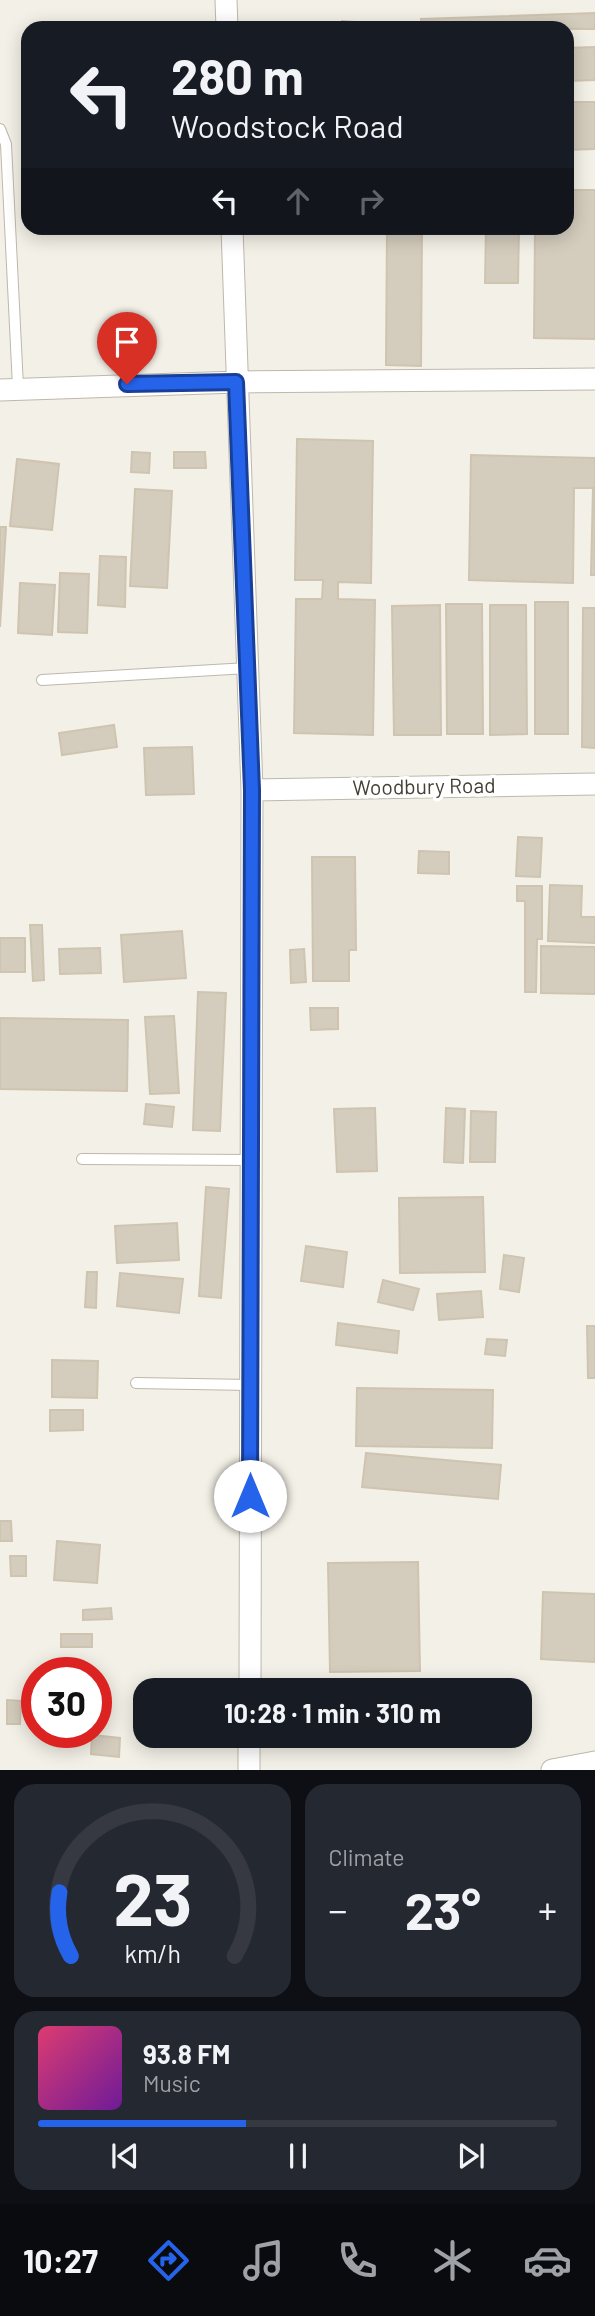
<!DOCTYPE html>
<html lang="en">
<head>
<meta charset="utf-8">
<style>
  body { margin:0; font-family:Barlow,sans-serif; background:#242831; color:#f1f3f6; height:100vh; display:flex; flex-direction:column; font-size:26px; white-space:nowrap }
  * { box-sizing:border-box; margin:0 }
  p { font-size:23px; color:#9ea1a6 }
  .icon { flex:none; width:38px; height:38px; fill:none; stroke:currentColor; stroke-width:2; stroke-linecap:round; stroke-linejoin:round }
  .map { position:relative; height:1770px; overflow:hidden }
  .details { display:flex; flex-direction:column; gap:14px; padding:14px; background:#0d0f14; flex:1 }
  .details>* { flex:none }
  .top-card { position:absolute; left:21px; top:21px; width:553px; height:214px; border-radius:21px; box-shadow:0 4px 18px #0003; background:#171b24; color:#f1f3f6; overflow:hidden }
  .speed { position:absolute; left:21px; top:1657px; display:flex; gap:14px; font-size:35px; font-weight:700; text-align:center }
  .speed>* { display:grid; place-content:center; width:91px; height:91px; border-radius:50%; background:#171b24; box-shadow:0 4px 18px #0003; line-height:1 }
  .speed .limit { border:10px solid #d22; background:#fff; color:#111 }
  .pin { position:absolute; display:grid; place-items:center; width:60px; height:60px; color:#fff; margin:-72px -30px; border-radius:50% 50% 50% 0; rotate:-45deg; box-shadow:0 0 7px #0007 }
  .pin .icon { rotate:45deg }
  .me { position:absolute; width:77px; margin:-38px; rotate:0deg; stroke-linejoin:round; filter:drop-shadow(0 0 5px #0008) }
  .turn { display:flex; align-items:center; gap:24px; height:147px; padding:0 35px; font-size:32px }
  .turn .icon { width:91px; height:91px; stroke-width:2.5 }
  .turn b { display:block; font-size:49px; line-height:60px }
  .lanes { display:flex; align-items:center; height:66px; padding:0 35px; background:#0003; justify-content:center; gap:35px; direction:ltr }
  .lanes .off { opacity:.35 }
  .big { font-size:52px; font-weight:700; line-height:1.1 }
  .details .tile { flex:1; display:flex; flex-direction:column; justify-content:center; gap:10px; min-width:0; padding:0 24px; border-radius:21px; background:#242831 }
  .details .dial { align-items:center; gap:0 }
  .dial svg { height:182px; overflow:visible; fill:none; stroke:#363941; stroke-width:7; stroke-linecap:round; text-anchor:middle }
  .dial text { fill:#f1f3f6; stroke:none }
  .song { display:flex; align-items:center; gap:21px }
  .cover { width:84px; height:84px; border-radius:10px; background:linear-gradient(135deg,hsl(340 70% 55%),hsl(280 70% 35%)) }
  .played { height:7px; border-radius:4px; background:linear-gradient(90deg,#2563eb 40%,#363941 40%) }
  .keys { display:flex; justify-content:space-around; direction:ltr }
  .heat { display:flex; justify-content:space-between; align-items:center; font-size:38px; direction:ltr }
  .details .tiles { flex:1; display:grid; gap:14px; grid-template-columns:1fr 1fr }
  .tile:last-child { grid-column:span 2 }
  .trip { position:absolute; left:133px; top:1678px; width:399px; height:70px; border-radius:21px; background:#171b24; box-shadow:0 4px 18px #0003; font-weight:700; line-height:70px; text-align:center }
  .tab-bar { display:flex; height:112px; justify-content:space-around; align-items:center; background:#090b0e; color:#9ea1a6 }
  .tab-bar .icon { width:49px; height:49px }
  .tab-bar .selected { color:#2563eb }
  .tab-bar b { font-size:32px; color:#f1f3f6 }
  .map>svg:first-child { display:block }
</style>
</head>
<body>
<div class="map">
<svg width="595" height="1770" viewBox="0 0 595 1770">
  <rect width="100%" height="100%" fill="#f3f0e7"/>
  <path fill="#d4ccbd" stroke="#cec4b0" stroke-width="2" d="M595 13V29L422 28 421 19Z
    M342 21 367 23V28H342Z
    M595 47V80L567 81V48Z
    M567 102H595V149L567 150Z
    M567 190H595V339L534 338 535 228H567Z
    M387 228H422L421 366 386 365Z
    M486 228H519L518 283H485Z
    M297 439 373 441 371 583 338 582V599L375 600 373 735 294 733 296 599H322L323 580H295Z
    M132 452 150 453 149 473 131 472Z
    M174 452H205L206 468H174Z
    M471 455 595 458V575H591L593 488H574L573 583 469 580Z
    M17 459 59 464 52 530 10 526Z
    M135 489 172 491 167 588 130 586Z
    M0 527H6L0 627Z
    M100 556 126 557 125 607 98 605Z
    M60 573 89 574 87 633 58 632Z
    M20 583 55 585 52 635 18 633Z
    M535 602H568V734H535Z
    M446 604H482L483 734H447Z
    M440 605 441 735H394L392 606Z
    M490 605H526L527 734 490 735Z
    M583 608H595V748L582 747Z
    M114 725 117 747 62 755 59 733Z
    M192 747 194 794 146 795 144 748Z
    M518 837 542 838 540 877 516 876Z
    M419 851 449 852V874L418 873Z
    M312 857H355L356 950H349V981H313Z
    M550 885 582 886 581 917H595V943L548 941Z
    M517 886H542V939H537L536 992H525V901H517Z
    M30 925H42L44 980 33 981Z
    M182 931 186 978 124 982 121 935Z
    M0 938H25V972H0Z
    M541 946 595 947V994L541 993Z
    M100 948 101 973 60 974 59 949Z
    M304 949 306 982 291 983 290 950Z
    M198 992 226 993 220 1131 193 1130Z
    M310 1008H338V1029L311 1030Z
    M174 1016 179 1093 150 1094 145 1017Z
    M0 1018 128 1020 127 1091 0 1089Z
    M146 1104 174 1107 172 1127 144 1124Z
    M375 1108 377 1171 337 1172 334 1109Z
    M446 1108 465 1109 463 1163 444 1162Z
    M471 1111 496 1112 495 1162H470Z
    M206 1187 229 1189 221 1298 199 1296Z
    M483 1197 485 1272 400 1273 399 1198Z
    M177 1223 179 1260 117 1263 115 1226Z
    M306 1246 347 1252 343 1287 301 1281Z
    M504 1255 524 1258 519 1292 500 1289Z
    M87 1272H97L96 1308 85 1307Z
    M120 1273 183 1279 179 1313 117 1306Z
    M383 1280 419 1289 413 1310 378 1302Z
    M481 1291 483 1317 439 1320 437 1294Z
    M338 1323 399 1331 397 1353 336 1345Z
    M587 1326H595V1378H588Z
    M487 1339 507 1340 505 1356 485 1354Z
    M52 1360 98 1361 97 1398 52 1397Z
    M357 1388 493 1390 492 1448 356 1446Z
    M50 1410H83V1430L50 1431Z
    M366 1453 501 1465 498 1499 362 1487Z
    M0 1521H11L12 1541H0Z
    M57 1541 100 1545 97 1583 54 1580Z
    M10 1556H26V1576H11Z
    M418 1562 420 1671 330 1672 328 1563Z
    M543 1592 595 1594V1662L541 1659Z
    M111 1608 112 1619 83 1620V1610Z
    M61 1634H92V1647H61Z
    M7 1700 21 1701 20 1724H7Z
    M92 1735 120 1738 119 1757 91 1754Z"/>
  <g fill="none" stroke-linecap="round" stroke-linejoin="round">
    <defs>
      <path id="lane" d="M0 129 6 144 18 387
        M42 680 248 668
        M82 1159 251 1160
        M136 1383 250 1385"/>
      <path id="street" d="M226 0 227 28
        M232 228 252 790 250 1690
        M0 390 237 382 595 379
        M252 790 595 784
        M249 1770V1736
        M552 1770 595 1762"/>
    </defs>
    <use href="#lane" stroke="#beb8aa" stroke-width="12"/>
    <use href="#street" stroke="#beb8aa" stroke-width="23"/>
    <use href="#lane" stroke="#fff" stroke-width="10"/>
    <use href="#street" stroke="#fff" stroke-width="21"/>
  </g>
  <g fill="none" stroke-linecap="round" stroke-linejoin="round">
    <defs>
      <path id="route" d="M127 384 236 382 252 790 250 1496"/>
    </defs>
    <use href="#route" stroke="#184099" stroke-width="18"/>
    <use href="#route" stroke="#2563eb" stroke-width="12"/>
  </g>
  <g text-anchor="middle" stroke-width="7" stroke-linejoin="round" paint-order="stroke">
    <g font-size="21" fill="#454036" stroke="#fff">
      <text transform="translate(424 787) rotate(-1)" y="7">Woodbury Road</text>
    </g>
  </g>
</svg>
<div class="speed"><div class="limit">30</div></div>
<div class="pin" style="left:127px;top:384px;background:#d93025"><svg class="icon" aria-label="arrive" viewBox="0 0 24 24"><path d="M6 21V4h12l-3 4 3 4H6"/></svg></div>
<svg class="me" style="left:250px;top:1496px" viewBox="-20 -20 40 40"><circle r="19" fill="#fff"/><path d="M0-13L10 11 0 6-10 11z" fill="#2563eb"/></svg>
<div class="trip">10:28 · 1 min · 310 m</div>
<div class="top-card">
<div class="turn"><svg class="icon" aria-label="left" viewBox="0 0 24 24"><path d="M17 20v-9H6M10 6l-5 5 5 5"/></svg><div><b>280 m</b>Woodstock Road</div></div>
<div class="lanes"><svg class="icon" aria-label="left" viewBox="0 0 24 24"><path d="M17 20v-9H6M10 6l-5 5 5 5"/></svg><svg class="icon off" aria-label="ahead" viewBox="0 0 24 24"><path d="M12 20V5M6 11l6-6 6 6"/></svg><svg class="icon off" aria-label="right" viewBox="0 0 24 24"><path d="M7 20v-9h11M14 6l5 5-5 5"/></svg></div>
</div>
</div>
<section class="details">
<div class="tiles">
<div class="tile dial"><svg viewBox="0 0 100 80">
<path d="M14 69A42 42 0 1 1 86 69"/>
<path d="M14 69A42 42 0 0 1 9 41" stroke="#2563eb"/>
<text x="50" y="56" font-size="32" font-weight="700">23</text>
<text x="50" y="72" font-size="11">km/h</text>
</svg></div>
<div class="tile"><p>Climate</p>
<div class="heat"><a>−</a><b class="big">23°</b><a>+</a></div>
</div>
<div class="tile">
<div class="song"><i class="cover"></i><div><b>93.8 FM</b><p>Music</p></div></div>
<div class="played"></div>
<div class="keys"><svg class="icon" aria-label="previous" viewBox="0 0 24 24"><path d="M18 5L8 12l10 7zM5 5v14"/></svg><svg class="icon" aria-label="pause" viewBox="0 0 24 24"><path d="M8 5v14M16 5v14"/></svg><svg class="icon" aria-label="next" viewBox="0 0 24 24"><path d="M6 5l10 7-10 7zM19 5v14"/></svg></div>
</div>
</div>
</section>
<nav class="tab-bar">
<b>10:27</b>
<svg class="icon selected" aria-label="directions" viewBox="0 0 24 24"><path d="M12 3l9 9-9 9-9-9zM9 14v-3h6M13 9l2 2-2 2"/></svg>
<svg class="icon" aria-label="music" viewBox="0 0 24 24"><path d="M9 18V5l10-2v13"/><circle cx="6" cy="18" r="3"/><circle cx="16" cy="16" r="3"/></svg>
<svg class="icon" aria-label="phone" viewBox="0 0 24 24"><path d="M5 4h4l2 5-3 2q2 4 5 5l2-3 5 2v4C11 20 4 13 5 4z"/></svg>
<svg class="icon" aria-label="climate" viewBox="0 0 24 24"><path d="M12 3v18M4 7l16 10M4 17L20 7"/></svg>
<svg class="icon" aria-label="car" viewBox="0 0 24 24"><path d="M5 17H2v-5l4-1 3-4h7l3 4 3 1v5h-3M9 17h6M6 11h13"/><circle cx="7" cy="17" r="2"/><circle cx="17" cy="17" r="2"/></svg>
</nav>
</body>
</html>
